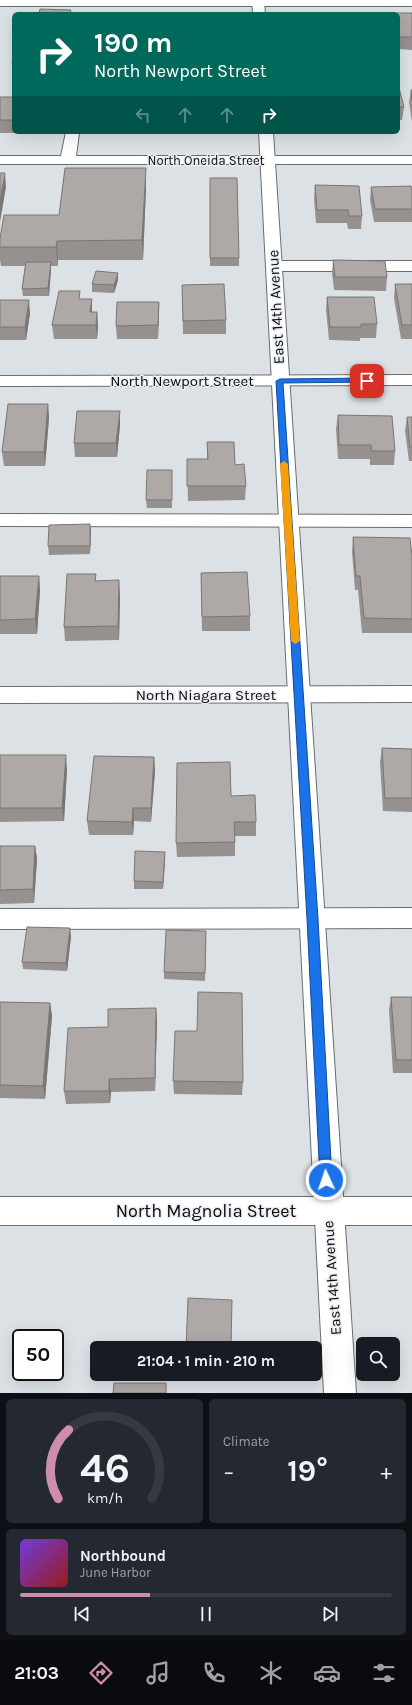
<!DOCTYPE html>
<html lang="en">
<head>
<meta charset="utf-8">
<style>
  body { margin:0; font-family:Karla,sans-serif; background:#242831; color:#f1f3f6; height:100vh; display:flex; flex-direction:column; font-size:15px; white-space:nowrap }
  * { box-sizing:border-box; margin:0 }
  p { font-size:13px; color:#9ea1a6 }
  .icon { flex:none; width:22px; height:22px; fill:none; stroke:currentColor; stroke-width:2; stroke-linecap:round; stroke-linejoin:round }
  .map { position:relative; height:1393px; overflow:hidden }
  .side { display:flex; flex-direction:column; gap:6px; padding:6px; background:#0d0f14; flex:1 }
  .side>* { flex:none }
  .top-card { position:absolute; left:12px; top:12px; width:388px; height:122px; border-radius:6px; box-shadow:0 4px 16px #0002; background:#00695c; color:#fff; overflow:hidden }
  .tools { position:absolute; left:356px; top:1337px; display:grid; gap:8px }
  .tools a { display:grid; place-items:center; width:44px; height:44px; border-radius:6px; background:#171b24; box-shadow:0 4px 16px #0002; font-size:20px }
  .speed { position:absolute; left:12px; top:1329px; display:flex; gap:8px; font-size:20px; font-weight:700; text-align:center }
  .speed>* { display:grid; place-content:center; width:52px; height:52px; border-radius:50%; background:#171b24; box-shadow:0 4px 16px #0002; line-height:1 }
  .speed .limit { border:2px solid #111; border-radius:6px; background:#fff; color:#111 }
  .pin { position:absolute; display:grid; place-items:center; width:34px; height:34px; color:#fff; margin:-17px; border-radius:8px; box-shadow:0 2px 6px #0006 }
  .me { position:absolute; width:44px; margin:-22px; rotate:357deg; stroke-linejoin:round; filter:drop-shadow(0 0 3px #0008) }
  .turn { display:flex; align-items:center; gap:14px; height:84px; padding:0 16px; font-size:18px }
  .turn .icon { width:52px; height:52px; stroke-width:2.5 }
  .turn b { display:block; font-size:28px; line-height:34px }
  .lanes { display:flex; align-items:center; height:38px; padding:0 16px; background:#0003; justify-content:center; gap:20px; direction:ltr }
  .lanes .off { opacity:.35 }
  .big { font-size:30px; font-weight:700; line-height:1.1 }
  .side .widget { flex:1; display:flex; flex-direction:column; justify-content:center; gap:6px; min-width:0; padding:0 14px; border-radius:6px; background:#242831 }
  .side .dial { align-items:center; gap:0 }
  .dial svg { height:104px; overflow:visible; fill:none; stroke:#363941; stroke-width:7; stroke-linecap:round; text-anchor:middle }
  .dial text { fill:#f1f3f6; stroke:none }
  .song { display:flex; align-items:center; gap:12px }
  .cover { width:48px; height:48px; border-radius:6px; background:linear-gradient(135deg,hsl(260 70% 55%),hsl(0 70% 35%)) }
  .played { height:4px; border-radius:2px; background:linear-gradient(90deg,#ce8dad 35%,#363941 35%) }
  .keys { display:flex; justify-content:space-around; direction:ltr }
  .heat { display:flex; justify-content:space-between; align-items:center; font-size:22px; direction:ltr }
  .side .tiles { flex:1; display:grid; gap:6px; grid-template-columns:1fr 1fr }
  .widget:last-child { grid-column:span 2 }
  .trip { position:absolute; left:90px; top:1341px; width:232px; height:40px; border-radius:6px; background:#171b24; box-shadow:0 4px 16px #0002; font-weight:700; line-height:40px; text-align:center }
  .dock { display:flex; height:64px; justify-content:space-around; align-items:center; background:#090b0e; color:#9ea1a6 }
  .dock .icon { width:28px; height:28px }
  .dock .on { color:#ce8dad }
  .dock b { font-size:18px; color:#f1f3f6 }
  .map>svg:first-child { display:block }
</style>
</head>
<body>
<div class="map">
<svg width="412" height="1393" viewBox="0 0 412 1393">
  <rect width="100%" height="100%" fill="#dce1e5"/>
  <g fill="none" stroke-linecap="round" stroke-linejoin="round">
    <defs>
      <path id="minor" d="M0 0H412V6H0Z
        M66 132 79 133 76 156H412V164H0V156H61Z
        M274 261H412V271H274L268 269 266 266 268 263Z
        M412 375V385L0 386V376Z
        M0 514 412 515V527L0 526Z
        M412 686V702L0 703V687Z
        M412 908V928L0 929V909Z
        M0 1197H412V1225H0Z"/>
      <path id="major" d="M252 0H264L265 14H253Z
        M259 132H273L356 1393H324Z"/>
    </defs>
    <use href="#minor" stroke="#696d70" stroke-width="2"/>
    <use href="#major" stroke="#696d70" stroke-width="2"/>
    <use href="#minor" fill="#fff" fill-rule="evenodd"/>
    <use href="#major" fill="#fff" fill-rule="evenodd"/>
  </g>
  <path fill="#96908f" d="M412 13V50L398 49V14Z
    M14 52V70H12V63Z
    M398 84 404 107 402 120H398Z
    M411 90H412V122L409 102Z
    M0 97H14V132H21V133H0Z
    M48 132H95V133H48Z
    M146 168V187L143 260H58V266H51V269L49 296H23L22 289 25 266H1L0 260V238L59 215Z
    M210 178 239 258V266H210Z
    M315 185 362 216 361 229H348L347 223H316L314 199Z
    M371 187 412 191V222H374L370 200Z
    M333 260 387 277 386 291 334 290 332 273Z
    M118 280 114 293 92 292V284Z
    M395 284H412V339H401L394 298Z
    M182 285 226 320V334H183Z
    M327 297 377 324 376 338H360V341L329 340 326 310Z
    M81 299 92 312H97L98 326 97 339H54L52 325Z
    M0 300 30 313 26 340H0Z
    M159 302 158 339H117L116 326Z
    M48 404 49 418 45 466H4L2 452Z
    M338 415 395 451 394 465H370V459H338L336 429Z
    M407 417H412V461H409L405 431Z
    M120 425 117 457H75L74 443Z
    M207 442 246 486 245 500 188 501 187 459H207Z
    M172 470V508H147L146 500Z
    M90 524 91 532 90 554 49 555 48 546Z
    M353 537 412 557V633H362L358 590H355L352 552Z
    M201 573 250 616V631H202Z
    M0 576H39L40 590 37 634H0Z
    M96 581 120 595 119 640 65 641 64 627Z
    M382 748 412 749V812L383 811 380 762Z
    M0 755 67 769 64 821 0 822Z
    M154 757 155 771 151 822 134 821 133 835H89L87 821Z
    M231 796 256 822V836H235V856L177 857 176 843Z
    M0 846H35L37 859 34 903 0 904Z
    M165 860 163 889H134V881Z
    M206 931 205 981 164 979V972Z
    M71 936 67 971 23 969 22 962Z
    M391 997H412V1073H393L389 1010Z
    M0 1002 50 1003 52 1016 45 1099 0 1098Z
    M156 1008 157 1022 155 1091 111 1092 110 1103 66 1104 64 1091 108 1027Z
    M197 1031 243 1082 242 1095 174 1094 173 1081Z
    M185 1374H231V1378L186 1376Z"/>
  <path fill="#7a7674" d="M146 168V187L143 260 142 240Z
    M5 173 6 187 0 222V201Z
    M57 241 58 260V266L56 247Z
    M51 262V269L49 296 48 288Z
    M118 273V280L114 293V285Z
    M92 299V313L91 326 90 312Z
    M29 300 30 313 26 340 25 327Z
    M159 302V315L158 339V325Z
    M97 312 98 326 97 339 96 325Z
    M48 404 49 418 45 466 44 452Z
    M120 411V425L117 457 116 443Z
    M90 524 91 532 90 554Z
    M39 576 40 590 37 634 35 619Z
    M119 580 120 595 119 640 118 626Z
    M66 755 67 769 64 821 62 808Z
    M154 757 155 771 151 822V808Z
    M133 808 134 821 133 835 132 822Z
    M35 846 37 859 34 903 33 889Z
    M165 852V860L163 889V882Z
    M70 928 71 936 67 971 66 963Z
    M50 1003 52 1016 45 1099 43 1086Z
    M156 1008 157 1022 155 1091V1078Z
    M109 1079 111 1092 110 1103 109 1091Z"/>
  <path fill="#aea8a6" stroke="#7a7674" d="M40 9 71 10 70 14H39Z
    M142 13H169V14H141Z
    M394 13H412V37H399L398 34V14H395Z
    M14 52V63H12Z
    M398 84 404 107H398Z
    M411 90H412V101Z
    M0 97H14V120H0Z
    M65 168H146L142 240 57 241 56 247H0V238L4 215H59Z
    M0 173H5L0 201Z
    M210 178H237L239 258H210Z
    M315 185 359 186 362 216H349L348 210H317Z
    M411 186 412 191V209H375L371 187Z
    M333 260 385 261 387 277H335Z
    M26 262H51L48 288 22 289Z
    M96 271 118 273 114 285 92 284Z
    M224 284 226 320 183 321 182 285Z
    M395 284H412V325H402Z
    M59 291H80L79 299H92L90 312H97L96 325H52Z
    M327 297H374L377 324H361V327H330Z
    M0 300H29L25 327H0Z
    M117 302H159L158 325 116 326Z
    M8 404H48L44 452H2Z
    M77 411H120L116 443H74Z
    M338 415 392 416 395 451H372L371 445H339Z
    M407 417H412V447H410Z
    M207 442H234L235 465 244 464 246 486H187V459H208Z
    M147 470H172V500H146Z
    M90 524V546H48L49 525Z
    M353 537 410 538 412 557V619L364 618 360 576H356Z
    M247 572 250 616 202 617 201 573Z
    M67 574H96L95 581 119 580 118 626 64 627Z
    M0 576H39L35 619 0 620Z
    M382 748 412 749V798H385Z
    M0 755H66L62 808H0Z
    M94 756 154 757 151 808H133L132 822 87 821Z
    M230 762 231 796 255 795 256 822H234L235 842 176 843 177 763Z
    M0 846H35L33 889 0 890Z
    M135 851 165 852 163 882 134 881Z
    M27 927 70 928 66 963 22 962Z
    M166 930 206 931 205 973 164 972Z
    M198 992 242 993 243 1082 173 1081 175 1031H197Z
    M391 997H412V1060H396Z
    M0 1002 50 1003 43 1086 0 1085Z
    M156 1008 155 1078 109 1079V1091H64L68 1028 108 1027V1009Z
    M188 1298 232 1300 231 1348H186Z
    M114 1383H166V1393H113Z"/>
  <path fill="#1a73e8" stroke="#114b97" d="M367 378 371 381 370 382 283 383 318 919 332 1180 330 1184 326 1186 322 1184 320 1180 307 919 276 381 280 379Z"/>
  <path fill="#f59e0b" d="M284 461 288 464 300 641 295 644 291 641 280 464Z"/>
  <g text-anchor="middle" stroke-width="3" stroke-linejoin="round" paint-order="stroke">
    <g font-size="13" fill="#0a0c0d" stroke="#eaeef2">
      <text x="206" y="165">North Oneida Street</text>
    </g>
    <g font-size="15" fill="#0a0c0d" stroke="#eaeef2">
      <text transform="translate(276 307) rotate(-93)" y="5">East 14th Avenue</text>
      <text x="182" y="386">North Newport Street</text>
      <text x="206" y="700">North Niagara Street</text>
      <text transform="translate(332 1278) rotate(-94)" y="5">East 14th Avenue</text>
    </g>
    <g font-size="18" fill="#0a0c0d" stroke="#eaeef2">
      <text x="206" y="1217">North Magnolia Street</text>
    </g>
  </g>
</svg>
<div class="tools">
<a><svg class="icon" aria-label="search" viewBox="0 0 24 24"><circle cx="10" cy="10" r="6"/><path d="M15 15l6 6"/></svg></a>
</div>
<div class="speed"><div class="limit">50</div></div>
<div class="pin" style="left:367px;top:381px;background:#d93025"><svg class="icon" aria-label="arrive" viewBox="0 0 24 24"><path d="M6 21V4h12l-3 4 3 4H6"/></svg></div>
<svg class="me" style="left:326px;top:1180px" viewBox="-20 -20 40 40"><circle r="17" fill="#1a73e8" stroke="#fff" stroke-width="3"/><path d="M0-11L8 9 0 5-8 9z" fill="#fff"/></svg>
<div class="trip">21:04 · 1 min · 210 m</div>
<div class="top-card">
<div class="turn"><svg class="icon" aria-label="right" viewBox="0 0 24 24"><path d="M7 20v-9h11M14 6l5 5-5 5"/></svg><div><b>190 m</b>North Newport Street</div></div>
<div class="lanes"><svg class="icon off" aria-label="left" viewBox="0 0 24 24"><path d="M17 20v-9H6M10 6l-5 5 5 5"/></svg><svg class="icon off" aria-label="ahead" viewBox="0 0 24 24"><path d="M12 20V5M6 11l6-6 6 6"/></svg><svg class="icon off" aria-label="ahead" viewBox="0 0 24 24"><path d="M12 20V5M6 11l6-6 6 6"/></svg><svg class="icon" aria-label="right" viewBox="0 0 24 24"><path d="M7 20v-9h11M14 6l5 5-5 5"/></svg></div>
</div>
</div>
<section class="side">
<div class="tiles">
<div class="widget dial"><svg viewBox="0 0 100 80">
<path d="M14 69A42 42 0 1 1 86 69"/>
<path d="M14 69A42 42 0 0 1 22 16" stroke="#ce8dad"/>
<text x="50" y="56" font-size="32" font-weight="700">46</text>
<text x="50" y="72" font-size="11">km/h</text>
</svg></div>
<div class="widget"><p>Climate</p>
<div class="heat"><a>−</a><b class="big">19°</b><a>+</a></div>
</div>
<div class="widget">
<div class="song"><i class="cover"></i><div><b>Northbound</b><p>June Harbor</p></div></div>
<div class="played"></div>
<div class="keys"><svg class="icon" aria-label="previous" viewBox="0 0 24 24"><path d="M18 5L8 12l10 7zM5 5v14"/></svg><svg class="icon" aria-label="pause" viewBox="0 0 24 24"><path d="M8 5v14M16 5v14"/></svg><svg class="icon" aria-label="next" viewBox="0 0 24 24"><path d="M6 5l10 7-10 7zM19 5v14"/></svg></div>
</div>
</div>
</section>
<nav class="dock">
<b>21:03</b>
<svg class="icon on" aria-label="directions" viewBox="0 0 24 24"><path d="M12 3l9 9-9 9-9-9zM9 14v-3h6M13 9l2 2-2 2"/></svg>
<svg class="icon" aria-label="music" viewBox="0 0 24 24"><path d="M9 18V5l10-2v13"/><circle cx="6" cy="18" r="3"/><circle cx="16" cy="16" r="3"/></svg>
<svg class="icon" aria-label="phone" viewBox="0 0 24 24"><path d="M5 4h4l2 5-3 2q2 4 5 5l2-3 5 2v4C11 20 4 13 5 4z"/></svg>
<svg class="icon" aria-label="climate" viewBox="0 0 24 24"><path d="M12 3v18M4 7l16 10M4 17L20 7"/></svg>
<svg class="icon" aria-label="car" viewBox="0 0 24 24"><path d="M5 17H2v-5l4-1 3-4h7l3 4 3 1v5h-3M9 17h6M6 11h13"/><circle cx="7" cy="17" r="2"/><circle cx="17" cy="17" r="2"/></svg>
<svg class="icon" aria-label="filters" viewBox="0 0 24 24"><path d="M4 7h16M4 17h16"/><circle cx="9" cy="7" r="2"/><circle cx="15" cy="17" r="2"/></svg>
</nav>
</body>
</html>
